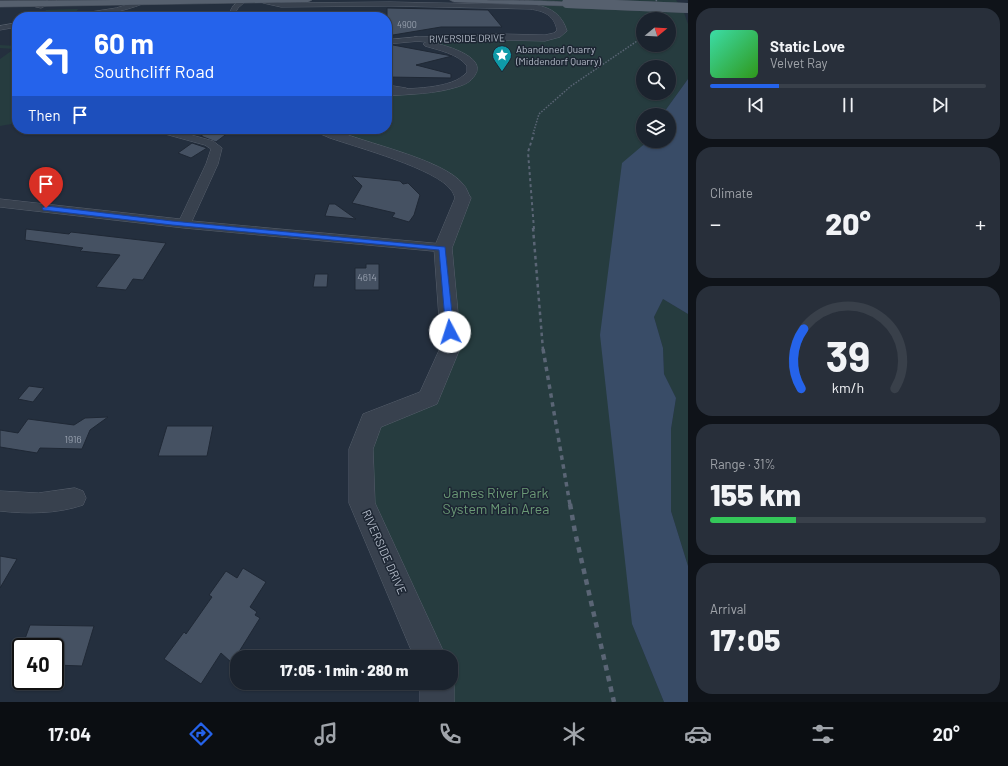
<!DOCTYPE html>
<html lang="en">
<head>
<meta charset="utf-8">
<style>
  body { margin:0; font-family:Barlow,sans-serif; background:#282f3a; color:#f1f3f6; height:100vh; display:flex; flex-direction:column; font-size:15px; white-space:nowrap }
  * { box-sizing:border-box; margin:0 }
  p { font-size:13px; color:#a0a4aa }
  .icon { flex:none; width:22px; height:22px; fill:none; stroke:currentColor; stroke-width:2; stroke-linecap:round; stroke-linejoin:round }
  .map { position:relative; flex:1; overflow:hidden }
  .details { display:flex; flex-direction:column; gap:8px; padding:8px; background:#0f1319; width:320px }
  .details>* { flex:none }
  .hud { position:absolute; left:12px; top:12px; width:380px; height:122px; border-radius:16px; box-shadow:0 1px 3px #0004,0 0 0 1px #39404a; background:#2563eb; color:#fff; overflow:hidden }
  .needle { width:26px; rotate:72deg }
  .controls { position:absolute; left:636px; top:12px; display:grid; gap:8px }
  .controls a { display:grid; place-items:center; width:40px; height:40px; border-radius:50%; background:#1b232e; box-shadow:0 1px 3px #0004,0 0 0 1px #39404a; font-size:20px }
  .speed { position:absolute; left:12px; top:638px; display:flex; gap:8px; font-size:20px; font-weight:700; text-align:center }
  .speed>* { display:grid; place-content:center; width:52px; height:52px; border-radius:50%; background:#1b232e; box-shadow:0 1px 3px #0004,0 0 0 1px #39404a; line-height:1 }
  .speed .limit { border:2px solid #111; border-radius:6px; background:#fff; color:#111 }
  .pin { position:absolute; display:grid; place-items:center; width:34px; height:34px; color:#fff; margin:-41px -17px; border-radius:50% 50% 50% 0; rotate:-45deg; box-shadow:0 0 4px #0007 }
  .pin .icon { rotate:45deg }
  .me { position:absolute; width:44px; margin:-22px; rotate:355deg; stroke-linejoin:round; filter:drop-shadow(0 0 3px #0008) }
  .turn { display:flex; align-items:center; gap:14px; height:84px; padding:0 16px; font-size:18px }
  .turn .icon { width:52px; height:52px; stroke-width:2.5 }
  .turn b { display:block; font-size:28px; line-height:34px }
  .then { display:flex; align-items:center; height:38px; padding:0 16px; background:#0003; gap:8px; font-size:15px }
  .big { font-size:30px; font-weight:800; line-height:1.1 }
  .details .widget { flex:1; display:flex; flex-direction:column; justify-content:center; gap:6px; min-width:0; padding:0 14px; border-radius:16px; background:#282f3a }
  .details .dial { align-items:center; gap:0 }
  .dial svg { height:104px; overflow:visible; fill:none; stroke:#39404a; stroke-width:7; stroke-linecap:round; text-anchor:middle }
  .dial text { fill:#f1f3f6; stroke:none }
  .song { display:flex; align-items:center; gap:12px }
  .cover { width:48px; height:48px; border-radius:6px; background:linear-gradient(135deg,hsl(160 70% 55%),hsl(110 70% 35%)) }
  .played { height:4px; border-radius:2px; background:linear-gradient(90deg,#2563eb 25%,#39404a 25%) }
  .keys { display:flex; justify-content:space-around; direction:ltr }
  .heat { display:flex; justify-content:space-between; align-items:center; font-size:22px; direction:ltr }
  .charge { height:6px; border-radius:3px; background:linear-gradient(90deg,#34c759 31%,#39404a 0) }
  .trip { position:absolute; left:230px; top:650px; width:228px; height:40px; border-radius:16px; background:#1b232e; box-shadow:0 1px 3px #0004,0 0 0 1px #39404a; font-weight:800; line-height:40px; text-align:center }
  .tabs { display:flex; height:64px; justify-content:space-around; align-items:center; background:#0b0e12; color:#a0a4aa }
  .tabs .icon { width:28px; height:28px }
  .tabs .current { color:#2563eb }
  .tabs b { font-size:18px; color:#f1f3f6 }
  main { display:flex; flex:1; min-height:0 }
  .map>svg:first-child { display:block }
</style>
</head>
<body>
<main>
<div class="map">
<svg width="688" height="702" viewBox="0 0 688 702">
  <rect width="100%" height="100%" fill="#242f3e"/>
  <path fill="#263c3f" fill-rule="evenodd" d="M524 0H676L683 10 688 24V79L662 115H643V141H648L646 144 632 624 664 702H437L451 683V657H430L362 503 371 421 429 398 451 346 443 248 463 198 455 183 321 129H387V93L444 87 471 73 467 60 417 39 539 38 559 34 557 18ZM643 19H669V45H643ZM643 67H669V93H643Z
    M78 9 75 14 55 17H41L46 10Z
    M0 45 17 46V123L0 126V59L14 49 0 48Z
    M663 299 688 314V566L671 511V429L676 398 664 374 663 348 654 317Z"/>
  <path fill="#394c67" d="M688 79V314L663 299 654 317 663 348 664 374 676 398 671 429V511L688 566V702H664L632 624 600 335 622 163 648 141H669V115H662Z"/>
  <path fill="#455162" stroke="#1f2835" d="M387 8 488 10 502 27H441L387 36Z
    M387 45H393L452 56 416 65 451 74V78L387 77Z
    M211 129H233L216 142 201 136Z
    M192 143 207 148 191 158 178 153Z
    M352 176 400 181 403 184 408 183 420 195 414 215 409 222 392 217 395 213 352 203 362 186Z
    M329 204H335L356 219 325 216Z
    M26 229 69 234 71 232 166 243 143 280 133 279 126 290 96 287 120 255 80 251 83 248 25 240Z
    M366 264H379V290H355V268H366Z
    M315 274H328L327 287H313Z
    M29 386 44 388 33 402 18 399Z
    M108 417 90 430 82 449 40 448 37 453 0 447V430L18 433 28 419 74 425 85 418Z
    M167 426H213L207 456H158Z
    M0 556 17 559 0 588Z
    M243 568 266 582 250 607 257 612 255 615 260 618 232 663 221 653 201 684 164 659 184 632 186 634 212 597 209 595 226 571 237 578Z
    M30 625 94 626 82 666 55 665V647H22Z"/>
  <g fill="none" stroke-linecap="round" stroke-linejoin="round">
    <defs>
      <path id="minor" d="M49 0H57L41 8 36 7Z
        M143 0 146 2 145 3C120 13 94 17 68 17L71 15 116 8Z
        M240 0H247L238 8 233 17H227L233 6Z
        M17 23V27L0 30V26Z
        M417 37 421 39 420 41 387 44V40Z
        M387 85 406 88 411 91 406 94 387 91Z
        M153 129H170L213 141 222 148 218 164 192 221 443 244 448 245 450 248 448 251 443 252 184 228 0 207V199L180 219 206 164 211 149 205 145 154 131Z
        M75 488 83 491 86 498 83 505C57 514 27 514 0 511V491L38 493Z"/>
      <path id="tertiary" d="M263 0H271L281 3 390 2 536 5C552 8 562 15 567 31L560 37 545 41 500 40 430 42C441 44 488 56 475 75 471 82 464 85 457 87 435 94 411 94 387 96V90C408 88 453 90 467 72V66C459 54 438 50 425 46L423 44 426 42 414 41 412 39 414 37 500 34 545 35 554 33 557 30C554 15 544 11 530 9L390 6 281 7 263 3Z
        M315 129H332C364 143 443 159 463 184 467 188 468 194 471 198L452 248 461 346 437 404 381 427 373 449 375 503 446 657H414L349 503V449L363 414 420 392 441 346 434 248 455 198C454 195 453 192 451 190 437 169 356 147 330 138L316 132Z
        M451 677 454 683V702H420V683H451Z"/>
      <path id="primary" d="M114 0H312L308 2 0 7V1Z
        M450 0C466 0 565 0 571 3L567 6 454 2Z"/>
    </defs>
    <use href="#minor" stroke="#565f6c" stroke-width="1"/>
    <use href="#tertiary" stroke="#565f6c" stroke-width="1"/>
    <use href="#primary" stroke="#414a57" stroke-width="1"/>
    <use href="#minor" fill="#38414e" fill-rule="evenodd"/>
    <use href="#tertiary" fill="#38414e" fill-rule="evenodd"/>
    <use href="#primary" fill="#56606e" fill-rule="evenodd"/>
    <path stroke="#5a6575" stroke-width="1.5" stroke-dasharray="1.5 1.5" stroke-linecap="butt" d="M656 0 661 10 658 19
      M533 134 539 114 571 86 643 37"/>
    <path stroke="#5a6575" stroke-width="2" stroke-dasharray="3 3" stroke-linecap="butt" d="M534 229 528 152 534 133"/>
    <path stroke="#5a6575" stroke-width="2.5" stroke-dasharray="3.5 3.5" stroke-linecap="butt" d="M533 228 543 350"/>
    <path stroke="#5a6575" stroke-width="3.5" stroke-dasharray="4.5 4.5" stroke-linecap="butt" d="M543 349 570 505"/>
    <path stroke="#5a6575" stroke-width="4.5" stroke-dasharray="5.5 5.5" stroke-linecap="butt" d="M570 504 575 532 614 702"/>
    <defs>
      <path id="primary-bridge" d="M567 3 688 8"/>
    </defs>
    <use href="#primary-bridge" stroke="#414a57" stroke-width="10" stroke-linecap="butt"/>
    <use href="#primary-bridge" stroke="#56606e" stroke-width="10"/>
  </g>
  <path fill="#2563eb" stroke="#184099" d="M46 206 172 221 445 247 454 332 450 335 446 332 439 250 172 225 43 210 42 208Z"/>
  <defs>
    <symbol id="sight-pin" viewBox="-11 -11 22 30"><path d="M0 17L-7.5 6A9.5 9.5 0 1 1 7.5 6Z" fill="#0f9aa8" stroke="#1d2633"/><path d="M0-6L1.8-2.2L6-1.7L2.9 1.2L3.7 5.4L0 3.3L-3.7 5.4L-2.9 1.2L-6-1.7L-1.8-2.2Z" fill="#fff"/></symbol>
  </defs>
  <g fill-rule="evenodd">
    <use href="#sight-pin" x="491" y="44" width="22" height="30"/>
  </g>
  <g text-anchor="middle" stroke-width="3" stroke-linejoin="round" paint-order="stroke">
    <g font-size="9" fill="#98a1af">
      <text x="407" y="28">4900</text>
    </g>
    <g font-size="10" fill="#b4bcc9" stroke="#1d2633">
      <text transform="translate(467 38) rotate(-1)" y="4">RIVERSIDE DRIVE</text>
    </g>
    <g font-size="10" fill="#b4bcc9" stroke="#1d2633" text-anchor="start">
      <text x="516" y="53">Abandoned Quarry<tspan x="516" dy="12">(Middendorf Quarry)</tspan></text>
    </g>
    <g font-size="10" fill="#98a1af">
      <text x="367" y="281">4614</text>
      <text x="73" y="443">1916</text>
    </g>
    <g font-size="12" fill="#b4bcc9" stroke="#1d2633">
      <text transform="translate(384 552) rotate(66)" y="4">RIVERSIDE DRIVE</text>
    </g>
    <g font-size="14" fill="#6b9a76" stroke="#1d2633">
      <text x="496" y="498">James River Park<tspan x="496" dy="16">System Main Area</tspan></text>
    </g>
  </g>
</svg>
<div class="controls">
<a><svg class="needle" viewBox="-14 -14 28 28"><path d="M0-13l5 13h-10z" fill="#e53935"/><path d="M0 13l5-13h-10z" fill="#a0a4aa"/></svg></a>
<a><svg class="icon" aria-label="search" viewBox="0 0 24 24"><circle cx="10" cy="10" r="6"/><path d="M15 15l6 6"/></svg></a>
<a><svg class="icon" aria-label="layers" viewBox="0 0 24 24"><path d="M12 4l9 5-9 5-9-5zM3 14l9 5 9-5"/></svg></a>
</div>
<div class="speed"><div class="limit">40</div></div>
<div class="pin" style="left:46px;top:208px;background:#d93025"><svg class="icon" aria-label="arrive" viewBox="0 0 24 24"><path d="M6 21V4h12l-3 4 3 4H6"/></svg></div>
<svg class="me" style="left:450px;top:332px" viewBox="-20 -20 40 40"><circle r="19" fill="#fff"/><path d="M0-13L10 11 0 6-10 11z" fill="#2563eb"/></svg>
<div class="trip">17:05 · 1 min · 280 m</div>
<div class="hud">
<div class="turn"><svg class="icon" aria-label="left" viewBox="0 0 24 24"><path d="M17 20v-9H6M10 6l-5 5 5 5"/></svg><div><b>60 m</b>Southcliff Road</div></div>
<div class="then">Then<svg class="icon" aria-label="arrive" viewBox="0 0 24 24"><path d="M6 21V4h12l-3 4 3 4H6"/></svg></div>
</div>
</div>
<section class="details">
<div class="widget">
<div class="song"><i class="cover"></i><div><b>Static Love</b><p>Velvet Ray</p></div></div>
<div class="played"></div>
<div class="keys"><svg class="icon" aria-label="previous" viewBox="0 0 24 24"><path d="M18 5L8 12l10 7zM5 5v14"/></svg><svg class="icon" aria-label="pause" viewBox="0 0 24 24"><path d="M8 5v14M16 5v14"/></svg><svg class="icon" aria-label="next" viewBox="0 0 24 24"><path d="M6 5l10 7-10 7zM19 5v14"/></svg></div>
</div>
<div class="widget"><p>Climate</p>
<div class="heat"><a>−</a><b class="big">20°</b><a>+</a></div>
</div>
<div class="widget dial"><svg viewBox="0 0 100 80">
<path d="M14 69A42 42 0 1 1 86 69"/>
<path d="M14 69A42 42 0 0 1 16 23" stroke="#2563eb"/>
<text x="50" y="56" font-size="32" font-weight="700">39</text>
<text x="50" y="72" font-size="11">km/h</text>
</svg></div>
<div class="widget"><p>Range · 31%</p><b class="big">155 km</b><div class="charge"></div></div>
<div class="widget"><p>Arrival</p><b class="big">17:05</b></div>
</section>
</main>
<nav class="tabs">
<b>17:04</b>
<svg class="icon current" aria-label="directions" viewBox="0 0 24 24"><path d="M12 3l9 9-9 9-9-9zM9 14v-3h6M13 9l2 2-2 2"/></svg>
<svg class="icon" aria-label="music" viewBox="0 0 24 24"><path d="M9 18V5l10-2v13"/><circle cx="6" cy="18" r="3"/><circle cx="16" cy="16" r="3"/></svg>
<svg class="icon" aria-label="phone" viewBox="0 0 24 24"><path d="M5 4h4l2 5-3 2q2 4 5 5l2-3 5 2v4C11 20 4 13 5 4z"/></svg>
<svg class="icon" aria-label="climate" viewBox="0 0 24 24"><path d="M12 3v18M4 7l16 10M4 17L20 7"/></svg>
<svg class="icon" aria-label="car" viewBox="0 0 24 24"><path d="M5 17H2v-5l4-1 3-4h7l3 4 3 1v5h-3M9 17h6M6 11h13"/><circle cx="7" cy="17" r="2"/><circle cx="17" cy="17" r="2"/></svg>
<svg class="icon" aria-label="filters" viewBox="0 0 24 24"><path d="M4 7h16M4 17h16"/><circle cx="9" cy="7" r="2"/><circle cx="15" cy="17" r="2"/></svg>
<b>20°</b>
</nav>
</body>
</html>
